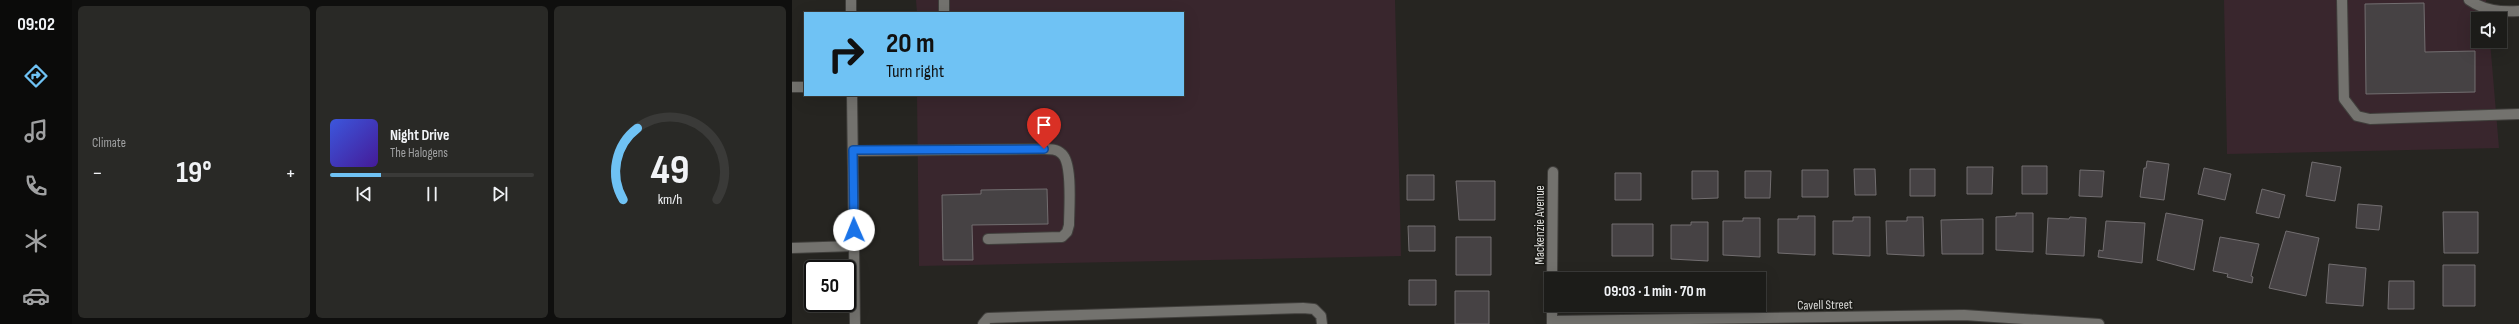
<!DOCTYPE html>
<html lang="en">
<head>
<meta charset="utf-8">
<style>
  body { margin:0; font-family:"Sofia Sans Condensed",sans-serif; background:#292926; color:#f1f3f6; height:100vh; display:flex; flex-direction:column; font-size:15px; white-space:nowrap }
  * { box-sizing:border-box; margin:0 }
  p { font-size:13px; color:#a0a1a2 }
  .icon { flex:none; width:22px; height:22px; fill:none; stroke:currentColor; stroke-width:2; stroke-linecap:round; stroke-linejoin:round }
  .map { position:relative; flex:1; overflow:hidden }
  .sheet { display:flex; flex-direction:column; gap:6px; padding:6px; background:#0f0f0e; width:720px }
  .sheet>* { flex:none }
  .top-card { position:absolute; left:12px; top:12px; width:380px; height:84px; border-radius:0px; box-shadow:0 4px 16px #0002,0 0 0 1px #3a3a38; background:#6fc2f4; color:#111; overflow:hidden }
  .tools { position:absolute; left:1679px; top:12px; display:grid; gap:8px }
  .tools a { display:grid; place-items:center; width:36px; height:36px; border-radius:0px; background:#1c1c19; box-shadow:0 4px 16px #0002,0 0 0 1px #3a3a38; font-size:20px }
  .speed { position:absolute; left:12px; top:260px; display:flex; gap:8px; font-size:20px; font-weight:700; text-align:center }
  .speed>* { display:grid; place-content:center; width:52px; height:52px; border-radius:50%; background:#1c1c19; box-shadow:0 4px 16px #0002,0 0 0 1px #3a3a38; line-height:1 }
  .speed .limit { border:2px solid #111; border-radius:6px; background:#fff; color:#111 }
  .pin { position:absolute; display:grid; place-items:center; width:34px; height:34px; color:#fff; margin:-41px -17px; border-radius:50% 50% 50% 0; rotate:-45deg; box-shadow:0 0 4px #0007 }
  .pin .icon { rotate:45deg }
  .me { position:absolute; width:44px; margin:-22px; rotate:359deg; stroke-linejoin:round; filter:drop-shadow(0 0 3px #0008) }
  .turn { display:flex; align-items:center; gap:14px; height:84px; padding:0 16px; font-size:18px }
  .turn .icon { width:52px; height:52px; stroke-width:2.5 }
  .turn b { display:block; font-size:28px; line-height:34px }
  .big { font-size:30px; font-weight:700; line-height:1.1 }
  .sheet .tile { flex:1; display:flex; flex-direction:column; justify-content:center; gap:6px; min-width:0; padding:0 14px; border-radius:6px; background:#292926 }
  .sheet .dial { align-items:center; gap:0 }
  .dial svg { height:104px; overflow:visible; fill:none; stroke:#3a3a38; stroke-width:7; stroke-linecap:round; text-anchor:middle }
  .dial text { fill:#f1f3f6; stroke:none }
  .song { display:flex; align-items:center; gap:12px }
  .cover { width:48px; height:48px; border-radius:6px; background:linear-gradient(135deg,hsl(230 70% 55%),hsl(260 70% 35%)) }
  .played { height:4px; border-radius:2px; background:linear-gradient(90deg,#6fc2f4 25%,#3a3a38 25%) }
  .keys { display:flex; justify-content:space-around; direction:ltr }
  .heat { display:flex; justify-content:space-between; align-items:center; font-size:22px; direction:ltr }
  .sheet .tiles { flex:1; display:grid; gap:6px; grid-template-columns:repeat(3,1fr) }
  .trip { position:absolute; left:752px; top:272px; width:222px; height:40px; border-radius:0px; background:#1c1c19; box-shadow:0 4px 16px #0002,0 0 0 1px #3a3a38; font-weight:700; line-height:40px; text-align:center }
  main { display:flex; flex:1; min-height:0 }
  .dock { display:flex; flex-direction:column; width:72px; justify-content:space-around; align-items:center; background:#0b0b0a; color:#a0a1a2 }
  .dock .icon { width:28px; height:28px }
  .dock .active { color:#6fc2f4 }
  .dock b { font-size:18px; color:#f1f3f6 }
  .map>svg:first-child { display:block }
</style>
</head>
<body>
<main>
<nav class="dock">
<b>09:02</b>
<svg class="icon active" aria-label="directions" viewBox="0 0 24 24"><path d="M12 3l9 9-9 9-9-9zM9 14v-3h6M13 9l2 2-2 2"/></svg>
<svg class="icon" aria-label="music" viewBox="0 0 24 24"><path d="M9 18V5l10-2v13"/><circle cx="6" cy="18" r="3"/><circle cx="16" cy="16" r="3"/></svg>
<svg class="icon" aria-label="phone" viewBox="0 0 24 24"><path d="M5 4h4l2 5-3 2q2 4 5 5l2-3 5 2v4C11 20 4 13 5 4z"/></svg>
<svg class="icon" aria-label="climate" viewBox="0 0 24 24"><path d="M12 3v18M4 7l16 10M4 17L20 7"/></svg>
<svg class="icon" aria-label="car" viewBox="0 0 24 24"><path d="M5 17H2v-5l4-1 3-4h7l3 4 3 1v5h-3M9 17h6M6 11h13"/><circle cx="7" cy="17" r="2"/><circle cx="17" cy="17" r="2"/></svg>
</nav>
<section class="sheet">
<div class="tiles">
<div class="tile"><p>Climate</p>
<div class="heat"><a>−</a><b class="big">19°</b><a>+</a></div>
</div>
<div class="tile">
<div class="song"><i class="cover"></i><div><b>Night Drive</b><p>The Halogens</p></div></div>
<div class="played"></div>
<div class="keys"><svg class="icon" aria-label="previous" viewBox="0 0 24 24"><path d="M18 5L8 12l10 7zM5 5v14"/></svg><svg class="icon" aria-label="pause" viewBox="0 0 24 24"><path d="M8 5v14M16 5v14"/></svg><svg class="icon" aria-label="next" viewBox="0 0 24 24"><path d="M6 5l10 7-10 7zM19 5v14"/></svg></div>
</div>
<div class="tile dial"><svg viewBox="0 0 100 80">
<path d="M14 69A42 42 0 1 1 86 69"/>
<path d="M14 69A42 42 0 0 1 25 14" stroke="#6fc2f4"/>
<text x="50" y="56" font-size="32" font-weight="700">49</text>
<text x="50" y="72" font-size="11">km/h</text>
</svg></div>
</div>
</section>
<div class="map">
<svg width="1727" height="324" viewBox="0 0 1727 324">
  <rect width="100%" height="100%" fill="#262521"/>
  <path fill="#39262d" d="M124 0H603L609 256 127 266 125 95H391V13H125Z
    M1432 0H1694L1696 19H1686V41H1698L1707 148 1435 154Z"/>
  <path fill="#464244" stroke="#726e70" d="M1632 3 1633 52 1683 51V92L1574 94 1573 4Z
    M1355 161 1377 164 1372 200 1348 197 1352 168H1354Z
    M1520 162 1549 167 1543 201 1514 196Z
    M1230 166H1255V194H1230Z
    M1175 167H1201L1200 194H1175Z
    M1412 168 1439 174 1433 200 1406 194Z
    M1062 169H1083L1084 195H1063Z
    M1118 169H1143V196H1118Z
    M1010 170H1036V197H1010Z
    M1288 170 1312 171 1310 197 1287 196Z
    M900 171H926V198L900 199Z
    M953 171H979L978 198H953Z
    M823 173H849V200H823Z
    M615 175H642V200H615Z
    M664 181H703V220H667Z
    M255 189 256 224 180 225 181 260H151L150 195 189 194V190Z
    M1470 189 1493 195 1487 218 1464 213Z
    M1566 204 1590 206 1587 230 1564 228Z
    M1651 212H1686V253H1652Z
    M1224 213H1241V252L1204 250V217L1224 216Z
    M1374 213 1411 220 1402 270 1365 260Z
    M1006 216H1023V255L986 253V219H1006Z
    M1061 217H1078V256L1041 254V221H1061Z
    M1115 217H1131L1132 256 1095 254 1094 221H1115Z
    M1278 217 1294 218 1292 256 1254 254 1256 218 1277 219Z
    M951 218H968V257L931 255V221H951Z
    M1191 219V254H1150L1149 220Z
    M1314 221 1353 223 1350 263 1306 257 1307 250 1311 251Z
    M899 222H916V261L879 259V225H899Z
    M820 224H861V256H820Z
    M616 226H643V251H617Z
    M1494 231 1527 238 1514 296 1477 288Z
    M664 237H699V275H664Z
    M1428 237 1467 244 1459 276 1461 277 1460 283 1435 277 1436 274 1421 271Z
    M1537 264 1574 268 1571 306 1534 303Z
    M1651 265H1683V306H1651Z
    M617 280H644V305H617Z
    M1597 281H1622V309H1596Z
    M663 291H697V324H663Z"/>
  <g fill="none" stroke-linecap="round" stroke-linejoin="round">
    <defs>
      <path id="lane" d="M1550 0 1552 99 1565 116 1578 119 1727 114
        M1677 0C1693 11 1708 12 1727 11
        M152 13V0
        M0 87H13
        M61 151 252 149C259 149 265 149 270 154 281 164 277 210 277 225L275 232 270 237 196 239
        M0 248 62 246
        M191 324 196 318 511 308 522 309 529 316 530 324"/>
      <path id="street" d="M760 279 761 172
        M760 321 1172 315 1307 324
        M760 324V305"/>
      <path id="secondary" d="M59 0V13
        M60 95 63 324"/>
    </defs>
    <use href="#lane" stroke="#403f3c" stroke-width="12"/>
    <use href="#street" stroke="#403f3c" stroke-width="12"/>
    <use href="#secondary" stroke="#403f3c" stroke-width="12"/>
    <use href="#lane" stroke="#73726e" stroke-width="10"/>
    <use href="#street" stroke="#73726e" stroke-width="10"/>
    <use href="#secondary" stroke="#73726e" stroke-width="10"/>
  </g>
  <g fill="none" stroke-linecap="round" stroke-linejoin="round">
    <defs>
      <path id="route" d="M62 230 61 150 252 149"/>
    </defs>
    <use href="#route" stroke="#114b97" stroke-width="10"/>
    <use href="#route" stroke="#1a73e8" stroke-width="7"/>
  </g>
  <g text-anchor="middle" stroke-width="3.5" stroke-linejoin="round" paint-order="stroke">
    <g font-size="13" fill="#dbdbd8" stroke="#1c1c18">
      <text transform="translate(747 225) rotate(-90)" y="5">Mackenzie Avenue</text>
      <text transform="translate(1033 304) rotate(-1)" y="5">Cavell Street</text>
    </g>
  </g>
</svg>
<div class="tools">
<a><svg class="icon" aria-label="sound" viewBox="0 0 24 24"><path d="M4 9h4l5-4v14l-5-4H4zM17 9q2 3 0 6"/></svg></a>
</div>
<div class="speed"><div class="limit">50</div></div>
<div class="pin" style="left:252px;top:149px;background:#d93025"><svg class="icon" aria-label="arrive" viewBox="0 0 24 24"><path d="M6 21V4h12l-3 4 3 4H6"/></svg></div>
<svg class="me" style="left:62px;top:230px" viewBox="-20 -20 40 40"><circle r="19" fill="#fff"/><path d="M0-13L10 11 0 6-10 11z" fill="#1a73e8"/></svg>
<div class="trip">09:03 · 1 min · 70 m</div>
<div class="top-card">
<div class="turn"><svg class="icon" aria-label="right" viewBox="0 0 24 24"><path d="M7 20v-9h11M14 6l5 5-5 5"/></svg><div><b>20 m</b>Turn right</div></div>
</div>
</div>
</main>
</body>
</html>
